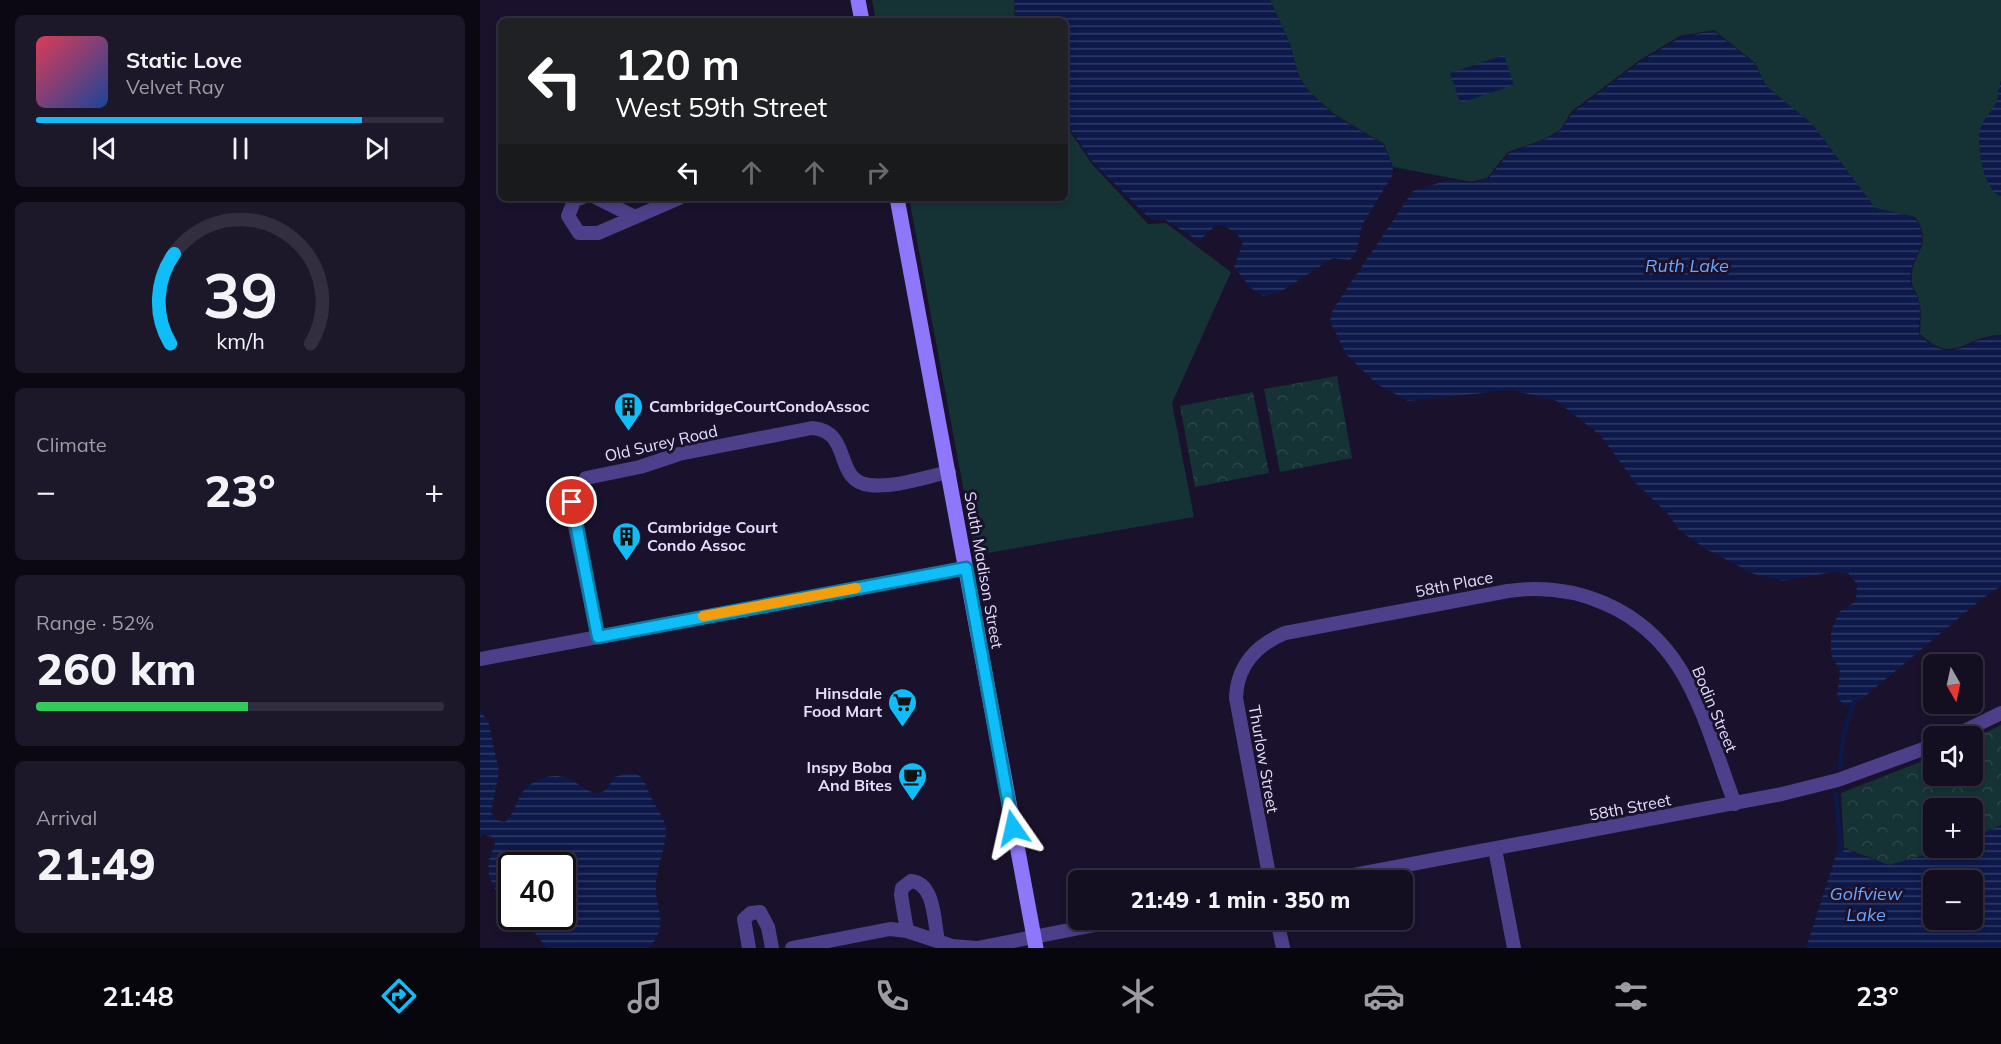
<!DOCTYPE html>
<html lang="en">
<head>
<meta charset="utf-8">
<style>
  body { margin:0; font-family:Mulish,sans-serif; background:#1d172a; color:#f1f3f6; height:100vh; display:flex; flex-direction:column; font-size:22px; white-space:nowrap }
  * { box-sizing:border-box; margin:0 }
  p { font-size:20px; color:#9d9ca5 }
  .icon { flex:none; width:33px; height:33px; fill:none; stroke:currentColor; stroke-width:2; stroke-linecap:round; stroke-linejoin:round }
  .map { position:relative; flex:1; overflow:hidden }
  .drawer { display:flex; flex-direction:column; gap:15px; padding:15px; background:#0b0812; width:480px }
  .drawer>* { flex:none }
  .top-card { position:absolute; left:18px; top:18px; width:570px; height:183px; border-radius:9px; box-shadow:0 3px 9px #0003,0 0 0 2px #332e3f; background:#202124; color:#fff; overflow:hidden }
  .needle { width:39px; rotate:171deg }
  .tools { position:absolute; left:1443px; top:654px; display:grid; gap:12px }
  .tools a { display:grid; place-items:center; width:60px; height:60px; border-radius:9px; background:#140e21; box-shadow:0 3px 9px #0003,0 0 0 2px #332e3f; font-size:30px }
  .speed { position:absolute; left:18px; top:852px; display:flex; gap:12px; font-size:30px; font-weight:700; text-align:center }
  .speed>* { display:grid; place-content:center; width:78px; height:78px; border-radius:50%; background:#140e21; box-shadow:0 3px 9px #0003,0 0 0 2px #332e3f; line-height:1 }
  .speed .limit { border:3px solid #111; border-radius:9px; background:#fff; color:#111 }
  .pin { position:absolute; display:grid; place-items:center; width:51px; height:51px; color:#fff; margin:-26px; border:3px solid #fff; border-radius:50%; box-shadow:0 2px 6px #0007 }
  .me { position:absolute; width:66px; margin:-33px; rotate:349deg; stroke-linejoin:round; filter:drop-shadow(0 0 4px #0008) }
  .turn { display:flex; align-items:center; gap:21px; height:126px; padding:0 18px; font-size:27px }
  .turn .icon { width:78px; height:78px; stroke-width:2.5 }
  .turn b { display:block; font-size:42px; line-height:51px }
  .lanes { display:flex; align-items:center; height:57px; padding:0 18px; background:#0003; justify-content:center; gap:30px; direction:ltr }
  .lanes .off { opacity:.35 }
  .big { font-size:45px; font-weight:800; line-height:1.1 }
  .drawer .tile { flex:1; display:flex; flex-direction:column; justify-content:center; gap:9px; min-width:0; padding:0 21px; border-radius:9px; background:#1d172a }
  .drawer .dial { align-items:center; gap:0 }
  .dial svg { height:156px; overflow:visible; fill:none; stroke:#332e3f; stroke-width:7; stroke-linecap:round; text-anchor:middle }
  .dial text { fill:#f1f3f6; stroke:none }
  .song { display:flex; align-items:center; gap:18px }
  .cover { width:72px; height:72px; border-radius:9px; background:linear-gradient(135deg,hsl(350 70% 55%),hsl(220 70% 35%)) }
  .played { height:6px; border-radius:3px; background:linear-gradient(90deg,#0fbdf9 80%,#332e3f 80%) }
  .keys { display:flex; justify-content:space-around; direction:ltr }
  .heat { display:flex; justify-content:space-between; align-items:center; font-size:33px; direction:ltr }
  .charge { height:9px; border-radius:4px; background:linear-gradient(90deg,#34c759 52%,#332e3f 0) }
  .trip { position:absolute; left:588px; top:870px; width:345px; height:60px; border-radius:9px; background:#140e21; box-shadow:0 3px 9px #0003,0 0 0 2px #332e3f; font-weight:800; line-height:60px; text-align:center }
  .menu { display:flex; height:96px; justify-content:space-around; align-items:center; background:#08060d; color:#9d9ca5 }
  .menu .icon { width:42px; height:42px }
  .menu .on { color:#0fbdf9 }
  .menu b { font-size:27px; color:#f1f3f6 }
  main { display:flex; flex:1; min-height:0 }
  .map>svg:first-child { display:block }
</style>
</head>
<body>
<main>
<section class="drawer">
<div class="tile">
<div class="song"><i class="cover"></i><div><b>Static Love</b><p>Velvet Ray</p></div></div>
<div class="played"></div>
<div class="keys"><svg class="icon" aria-label="previous" viewBox="0 0 24 24"><path d="M18 5L8 12l10 7zM5 5v14"/></svg><svg class="icon" aria-label="pause" viewBox="0 0 24 24"><path d="M8 5v14M16 5v14"/></svg><svg class="icon" aria-label="next" viewBox="0 0 24 24"><path d="M6 5l10 7-10 7zM19 5v14"/></svg></div>
</div>
<div class="tile dial"><svg viewBox="0 0 100 80">
<path d="M14 69A42 42 0 1 1 86 69"/>
<path d="M14 69A42 42 0 0 1 16 23" stroke="#0fbdf9"/>
<text x="50" y="56" font-size="32" font-weight="700">39</text>
<text x="50" y="72" font-size="11">km/h</text>
</svg></div>
<div class="tile"><p>Climate</p>
<div class="heat"><a>−</a><b class="big">23°</b><a>+</a></div>
</div>
<div class="tile"><p>Range · 52%</p><b class="big">260 km</b><div class="charge"></div></div>
<div class="tile"><p>Arrival</p><b class="big">21:49</b></div>
</section>
<div class="map">
<svg width="1521" height="948" viewBox="0 0 1521 948">
  <defs>
    <pattern id="park-crowns" width="20" height="18" patternUnits="userSpaceOnUse" patternTransform="scale(1.5)"><rect width="20" height="18" fill="#153235"/><path d="M2 6a3 3 0 1 1 6 0M12 15a3 3 0 1 1 6 0" fill="none" stroke="#2c4649"/></pattern>
    <pattern id="water-rules" width="6" height="5" patternUnits="userSpaceOnUse" patternTransform="scale(1.5)"><rect width="6" height="5" fill="#0d194a"/><path d="M0 2.5h6" fill="none" stroke="#303a65"/></pattern>
  </defs>
  <rect width="100%" height="100%" fill="#1a122c"/>
  <path fill="#153235" d="M392 0H534L535 21H396Z
    M790 0H1521V335C1485 335 1475 367 1440 334 1440 324 1442 311 1439 301 1438 295 1433 289 1432 283 1428 254 1456 247 1435 217L1395 208 1332 124 1286 86 1275 63 1234 30 1200 36 1160 60 1091 112 1081 129 1065 139 1028 152 1007 178 992 182 913 167 904 144 854 114 828 90 819 76 810 44Z
    M585 124 612 164 668 224 686 223 751 272 692 403 714 517 508 553 493 540 429 198H585Z"/>
  <path fill="url(#park-crowns)" d="M857 376 872 458 800 472 784 389Z
    M773 392 789 473 715 487 700 406Z
    M1521 725V825L1493 838 1492 808H1454V848H1469L1409 865 1364 848 1361 793 1453 757 1454 776H1492L1493 739Z"/>
  <path fill="url(#water-rules)" fill-rule="evenodd" d="M534 0H790L810 44 819 77 828 90 854 115 903 144 913 167 912 176 882 225 877 250 870 260 853 258 800 292 783 296 771 288 754 267 763 242 756 233 743 225 734 227 719 241 685 220H671L613 162 585 122V21H536Z
    M1234 31 1275 64 1286 86 1332 124 1395 208 1434 217C1456 248 1426 254 1431 284 1433 290 1437 295 1439 301 1441 311 1439 324 1439 335 1477 369 1484 336 1521 336V586L1503 598 1384 697 1366 706 1357 698 1360 671 1351 654V632L1359 612 1376 601 1377 584 1368 573 1353 572 1303 581 1274 574 1226 549 1199 530 1190 516 1154 481 1121 436 1077 401 1031 390 928 401 897 384 866 354 850 321 853 309 933 191 968 180 992 183 1008 179 1029 153 1066 139 1081 130 1092 113 1161 61 1201 37Z
    M1024 55 1034 85 980 103 970 73Z
    M1521 80V196C1504 193 1495 142 1501 127 1504 118 1512 111 1516 103 1519 96 1518 87 1521 80Z
    M0 710 9 724 19 772 11 813 17 820 25 822C37 811 37 793 51 784 60 778 73 774 83 777 100 780 120 811 133 778 165 766 162 780 174 803 180 814 186 820 186 833 185 850 177 866 176 883 174 910 191 923 169 948H67L64 945 43 917 82 916V866H32L31 908C19 896 6 881 9 862 10 853 16 848 15 839L3 833 0 836Z
    M1521 825V948H1326L1357 852 1367 848 1373 853 1409 865 1469 848H1492L1493 838ZM1492 880V920H1454V880Z"/>
  <g fill="none" stroke-linecap="round" stroke-linejoin="round">
    <path stroke="#0d194a" stroke-width="4.5" d="M1360 768 1364 733 1375 698
      M1356 794 1361 853"/>
    <path stroke="#4d3f89" stroke-width="14" d="M101 198 95 199 88 216 99 233H118L199 198
      M117 198 155 217
      M118 637 92 512 94 493 106 478 160 467 199 454 332 428C373 431 353 482 390 485 415 488 445 477 469 472
      M0 659 486 568
      M1474 736 1521 713
      M1015 849 1034 948
      M790 880 756 698C757 666 776 645 805 633L1028 591C1096 581 1163 609 1200 669 1225 709 1238 760 1255 804
      M847 880 1302 794 1358 780 1454 745
      M797 920 803 948
      M427 931 421 895 422 888 431 881C455 883 454 922 458 941
      M269 948 264 919 271 913 280 912 288 927 292 948
      M312 948 410 929 427 931 472 946 497 948 641 920"/>
    <path stroke="#8f77fc" stroke-width="15" d="M378 0 382 21
      M417 198 556 948"/>
  </g>
  <g fill="none" stroke-linecap="round" stroke-linejoin="round">
    <defs>
      <path id="route" d="M92 502 118 637 486 568 533 828"/>
    </defs>
    <use href="#route" stroke="#0a7ba2" stroke-width="15"/>
    <use href="#route" stroke="#0fbdf9" stroke-width="10"/>
    <path stroke="#f59e0b" stroke-width="10" d="M223 616 376 588"/>
  </g>
  <defs>
    <symbol id="building-pin" viewBox="-11 -11 22 30"><path d="M0 17L-7.5 6A9.5 9.5 0 1 1 7.5 6Z" fill="#0fbdf9" stroke="#1a122c"/><path d="M-4-6H4V6H1V3H-1V6H-4ZM-2.5-4.3h1.7v1.8h-1.7ZM.8-4.3h1.7v1.8H.8ZM-2.5-1h1.7V.8h-1.7ZM.8-1h1.7V.8H.8Z" fill="#111"/></symbol>
    <symbol id="supermarket-pin" viewBox="-11 -11 22 30"><path d="M0 17L-7.5 6A9.5 9.5 0 1 1 7.5 6Z" fill="#0fbdf9" stroke="#1a122c"/><path d="M-6-5.5h2.5l.6 2H6L4.5 2H-2.5L-4.4-4H-6ZM-1.5 3.2a1.3 1.3 0 1 0 .1 0ZM3 3.2a1.3 1.3 0 1 0 .1 0Z" fill="#111"/></symbol>
    <symbol id="cafe-pin" viewBox="-11 -11 22 30"><path d="M0 17L-7.5 6A9.5 9.5 0 1 1 7.5 6Z" fill="#0fbdf9" stroke="#1a122c"/><path d="M-5.5-4.5H6V0H3Q3 3.5 0 3.5H-2.5Q-5.5 3.5-5.5 0ZM3-3.2v2h1.7v-2ZM-6 4.5H4V6H-6Z" fill="#111"/></symbol>
  </defs>
  <g fill-rule="evenodd">
    <use href="#building-pin" x="132" y="390" width="33" height="45"/>
    <use href="#building-pin" x="130" y="520" width="33" height="45"/>
    <use href="#supermarket-pin" x="406" y="686" width="33" height="45"/>
    <use href="#cafe-pin" x="416" y="760" width="33" height="45"/>
  </g>
  <g text-anchor="middle" stroke-width="6" stroke-linejoin="round" paint-order="stroke">
    <g font-size="16" font-weight="bold" fill="#e6ddfe" stroke="#1a122c" text-anchor="start">
      <text x="169" y="412">CambridgeCourtCondoAssoc</text>
      <text x="167" y="533">Cambridge Court<tspan x="167" dy="18">Condo Assoc</tspan></text>
      <text x="402" y="699" text-anchor="end">Hinsdale<tspan x="402" dy="18">Food Mart</tspan></text>
      <text x="412" y="773" text-anchor="end">Inspy Boba<tspan x="412" dy="18">And Bites</tspan></text>
    </g>
    <g font-size="16" fill="#e6ddfe" stroke="#1a122c">
      <text transform="translate(181 443) rotate(-13)" y="6">Old Surey Road</text>
      <text transform="translate(504 570) rotate(80)" y="6">South Madison Street</text>
      <text transform="translate(974 584) rotate(-11)" y="6">58th Place</text>
      <text transform="translate(1235 709) rotate(67)" y="6">Bodin Street</text>
      <text transform="translate(784 759) rotate(80)" y="6">Thurlow Street</text>
      <text transform="translate(1150 807) rotate(-11)" y="6">58th Street</text>
    </g>
    <g font-size="18" font-style="italic" fill="#6ea4fb" stroke="#1a122c">
      <text x="1207" y="272">Ruth Lake</text>
      <text x="1386" y="900">Golfview<tspan x="1386" dy="21">Lake</tspan></text>
    </g>
  </g>
</svg>
<div class="tools">
<a><svg class="needle" viewBox="-14 -14 28 28"><path d="M0-13l5 13h-10z" fill="#e53935"/><path d="M0 13l5-13h-10z" fill="#9d9ca5"/></svg></a>
<a><svg class="icon" aria-label="sound" viewBox="0 0 24 24"><path d="M4 9h4l5-4v14l-5-4H4zM17 9q2 3 0 6"/></svg></a>
<a>+</a>
<a>−</a>
</div>
<div class="speed"><div class="limit">40</div></div>
<div class="pin" style="left:92px;top:502px;background:#d93025"><svg class="icon" aria-label="arrive" viewBox="0 0 24 24"><path d="M6 21V4h12l-3 4 3 4H6"/></svg></div>
<svg class="me" style="left:533px;top:828px" viewBox="-20 -20 40 40"><path d="M0-17L14 15 0 8-14 15z" fill="#0fbdf9" stroke="#fff" stroke-width="4"/></svg>
<div class="trip">21:49 · 1 min · 350 m</div>
<div class="top-card">
<div class="turn"><svg class="icon" aria-label="left" viewBox="0 0 24 24"><path d="M17 20v-9H6M10 6l-5 5 5 5"/></svg><div><b>120 m</b>West 59th Street</div></div>
<div class="lanes"><svg class="icon" aria-label="left" viewBox="0 0 24 24"><path d="M17 20v-9H6M10 6l-5 5 5 5"/></svg><svg class="icon off" aria-label="ahead" viewBox="0 0 24 24"><path d="M12 20V5M6 11l6-6 6 6"/></svg><svg class="icon off" aria-label="ahead" viewBox="0 0 24 24"><path d="M12 20V5M6 11l6-6 6 6"/></svg><svg class="icon off" aria-label="right" viewBox="0 0 24 24"><path d="M7 20v-9h11M14 6l5 5-5 5"/></svg></div>
</div>
</div>
</main>
<nav class="menu">
<b>21:48</b>
<svg class="icon on" aria-label="directions" viewBox="0 0 24 24"><path d="M12 3l9 9-9 9-9-9zM9 14v-3h6M13 9l2 2-2 2"/></svg>
<svg class="icon" aria-label="music" viewBox="0 0 24 24"><path d="M9 18V5l10-2v13"/><circle cx="6" cy="18" r="3"/><circle cx="16" cy="16" r="3"/></svg>
<svg class="icon" aria-label="phone" viewBox="0 0 24 24"><path d="M5 4h4l2 5-3 2q2 4 5 5l2-3 5 2v4C11 20 4 13 5 4z"/></svg>
<svg class="icon" aria-label="climate" viewBox="0 0 24 24"><path d="M12 3v18M4 7l16 10M4 17L20 7"/></svg>
<svg class="icon" aria-label="car" viewBox="0 0 24 24"><path d="M5 17H2v-5l4-1 3-4h7l3 4 3 1v5h-3M9 17h6M6 11h13"/><circle cx="7" cy="17" r="2"/><circle cx="17" cy="17" r="2"/></svg>
<svg class="icon" aria-label="filters" viewBox="0 0 24 24"><path d="M4 7h16M4 17h16"/><circle cx="9" cy="7" r="2"/><circle cx="15" cy="17" r="2"/></svg>
<b>23°</b>
</nav>
</body>
</html>
